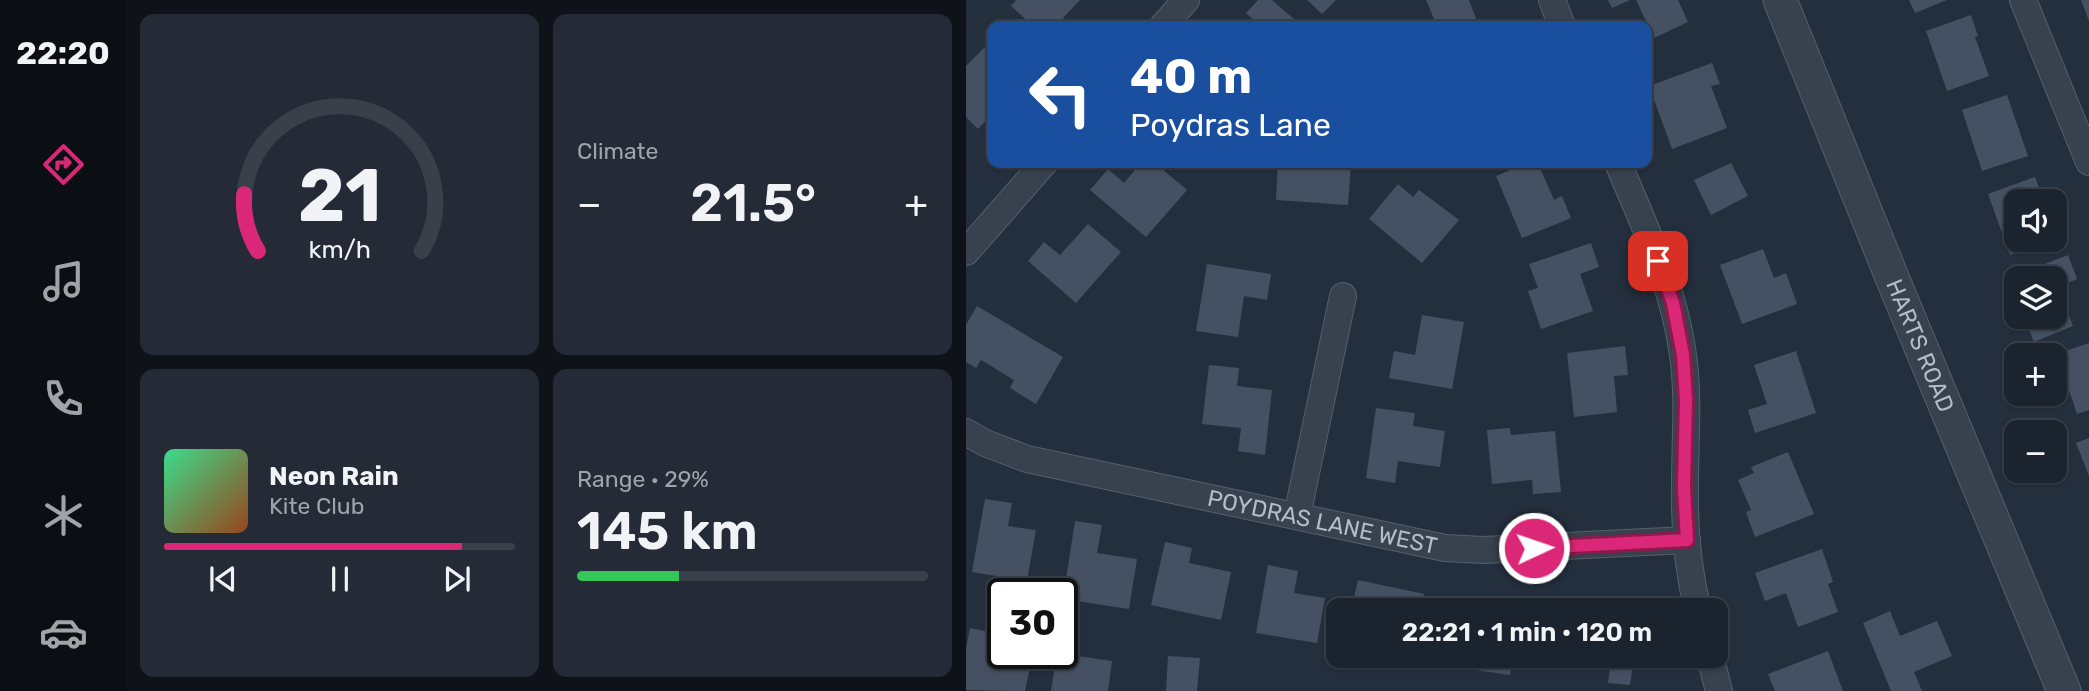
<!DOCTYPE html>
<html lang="en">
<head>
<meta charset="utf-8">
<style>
  body { margin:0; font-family:Rubik,sans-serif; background:#242b36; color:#f1f3f6; height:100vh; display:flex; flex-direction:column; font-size:26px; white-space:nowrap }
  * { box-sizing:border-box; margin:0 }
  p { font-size:23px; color:#a0a4aa }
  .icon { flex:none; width:38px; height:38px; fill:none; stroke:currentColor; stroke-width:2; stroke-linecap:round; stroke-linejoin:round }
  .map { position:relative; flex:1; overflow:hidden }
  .panel { display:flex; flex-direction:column; gap:14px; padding:14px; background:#0f1319; width:840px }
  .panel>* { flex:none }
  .banner { position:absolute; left:21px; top:21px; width:665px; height:147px; border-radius:14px; box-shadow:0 2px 5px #0004,0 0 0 2px #39404a; background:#1a4fa0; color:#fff; overflow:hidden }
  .fabs { position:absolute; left:1038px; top:189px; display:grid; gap:14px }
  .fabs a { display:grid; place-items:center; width:63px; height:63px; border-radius:14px; background:#1b232e; box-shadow:0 2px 5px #0004,0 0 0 2px #39404a; font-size:35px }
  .speed { position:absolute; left:21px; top:578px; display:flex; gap:14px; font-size:35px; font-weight:700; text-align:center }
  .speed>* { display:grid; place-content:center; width:91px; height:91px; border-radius:50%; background:#1b232e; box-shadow:0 2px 5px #0004,0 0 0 2px #39404a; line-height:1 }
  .speed .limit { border:4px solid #111; border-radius:10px; background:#fff; color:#111 }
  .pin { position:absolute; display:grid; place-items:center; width:60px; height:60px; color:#fff; margin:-30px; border-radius:14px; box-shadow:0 4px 10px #0006 }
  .me { position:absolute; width:77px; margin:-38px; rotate:87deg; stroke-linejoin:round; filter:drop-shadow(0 0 5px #0008) }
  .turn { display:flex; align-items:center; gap:24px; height:147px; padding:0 28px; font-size:32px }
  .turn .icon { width:91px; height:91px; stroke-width:2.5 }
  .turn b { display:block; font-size:49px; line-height:60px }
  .big { font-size:52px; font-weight:600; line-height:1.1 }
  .panel .card { flex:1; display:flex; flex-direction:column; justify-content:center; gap:10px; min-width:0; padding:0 24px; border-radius:14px; background:#242b36 }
  .panel .dial { align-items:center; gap:0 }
  .dial svg { height:182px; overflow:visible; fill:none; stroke:#39404a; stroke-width:7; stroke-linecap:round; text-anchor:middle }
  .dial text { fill:#f1f3f6; stroke:none }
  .song { display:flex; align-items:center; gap:21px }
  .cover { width:84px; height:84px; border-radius:10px; background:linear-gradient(135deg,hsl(150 70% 55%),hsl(20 70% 35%)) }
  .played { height:7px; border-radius:4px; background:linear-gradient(90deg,#db2777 85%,#39404a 85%) }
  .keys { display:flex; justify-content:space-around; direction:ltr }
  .heat { display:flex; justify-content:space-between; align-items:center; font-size:38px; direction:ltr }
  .charge { height:10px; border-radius:5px; background:linear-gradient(90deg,#34c759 29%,#39404a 0) }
  .panel .tiles { flex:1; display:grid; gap:14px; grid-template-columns:repeat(2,1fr) }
  .trip { position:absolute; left:360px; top:598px; width:402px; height:70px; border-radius:14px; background:#1b232e; box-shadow:0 2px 5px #0004,0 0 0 2px #39404a; font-weight:600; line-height:70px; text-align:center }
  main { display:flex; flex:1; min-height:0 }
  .tab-bar { display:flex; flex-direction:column; width:126px; justify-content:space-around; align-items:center; background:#0b0e12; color:#a0a4aa }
  .tab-bar .icon { width:49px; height:49px }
  .tab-bar .on { color:#db2777 }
  .tab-bar b { font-size:32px; color:#f1f3f6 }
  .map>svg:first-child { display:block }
</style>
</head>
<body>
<main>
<nav class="tab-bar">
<b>22:20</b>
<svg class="icon on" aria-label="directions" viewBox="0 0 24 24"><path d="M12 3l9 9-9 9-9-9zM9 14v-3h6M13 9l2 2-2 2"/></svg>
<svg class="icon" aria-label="music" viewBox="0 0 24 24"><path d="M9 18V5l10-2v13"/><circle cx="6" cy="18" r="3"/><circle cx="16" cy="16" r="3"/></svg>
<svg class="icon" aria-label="phone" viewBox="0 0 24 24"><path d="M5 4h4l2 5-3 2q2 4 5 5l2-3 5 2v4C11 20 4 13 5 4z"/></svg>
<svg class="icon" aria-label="climate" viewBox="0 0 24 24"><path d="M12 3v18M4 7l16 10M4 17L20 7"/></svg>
<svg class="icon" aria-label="car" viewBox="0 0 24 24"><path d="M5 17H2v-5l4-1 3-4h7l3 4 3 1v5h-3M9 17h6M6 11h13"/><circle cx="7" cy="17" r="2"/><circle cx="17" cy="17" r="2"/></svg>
</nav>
<section class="panel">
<div class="tiles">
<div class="card dial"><svg viewBox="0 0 100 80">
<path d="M14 69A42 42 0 1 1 86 69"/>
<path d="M14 69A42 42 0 0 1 8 44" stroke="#db2777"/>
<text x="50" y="56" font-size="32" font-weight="700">21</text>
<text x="50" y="72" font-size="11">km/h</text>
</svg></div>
<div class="card"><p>Climate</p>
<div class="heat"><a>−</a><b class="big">21.5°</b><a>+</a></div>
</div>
<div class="card">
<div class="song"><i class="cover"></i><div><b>Neon Rain</b><p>Kite Club</p></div></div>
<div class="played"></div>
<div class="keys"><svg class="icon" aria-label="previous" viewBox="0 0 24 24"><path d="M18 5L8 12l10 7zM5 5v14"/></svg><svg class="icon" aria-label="pause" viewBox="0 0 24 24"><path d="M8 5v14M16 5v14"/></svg><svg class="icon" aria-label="next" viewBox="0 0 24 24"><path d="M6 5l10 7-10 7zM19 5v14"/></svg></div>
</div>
<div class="card"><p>Range · 29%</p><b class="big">145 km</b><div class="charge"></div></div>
</div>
</section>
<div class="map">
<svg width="1123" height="691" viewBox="0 0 1123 691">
  <rect width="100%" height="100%" fill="#242f3e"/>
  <path fill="#455162" d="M50 0H114L97 18 105 26H67L45 6Z
    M292 0H306L336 26H294L280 13Z
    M341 0H370L356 14Z
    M460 0H503L513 26H471Z
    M642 0H664L646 8Z
    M670 0H712L722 22 688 38Z
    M943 0H981L949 13Z
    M1115 0H1123V21Z
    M1005 15 1012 36 1009 37 1023 76 981 91 960 31Z
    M20 46 26 52V114L12 129 0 117V66Z
    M746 63 754 84 745 86 761 128 706 149 683 86Z
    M1041 95 1062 156 1016 171 996 110Z
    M175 163H189L221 190 180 237 124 190 142 169 158 183Z
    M312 163H385L382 205 310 200Z
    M561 163H572L588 200 596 196 605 218 556 238 530 176Z
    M765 163 782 196 745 215 728 180Z
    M1069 177 1078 201H1050V240H1085L1044 255 1022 194Z
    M432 184 447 197 453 190 493 220 456 263 403 219Z
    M122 224 155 252 110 303 62 261 78 242 94 255Z
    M625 243 633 267 614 274 627 311 575 329 562 291 572 288 563 264Z
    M797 249 808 278 820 273 831 304 776 324 754 265Z
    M1102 255 1111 279 1092 287 1107 326 1068 342 1058 317H1088V278H1050V296L1043 278Z
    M241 264 305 274 301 300 278 296 272 337 230 331Z
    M11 306 97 357 70 404 44 388 48 380 15 360 10 368 0 362V325Z
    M456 315 498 322 486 389 423 378 428 351 449 355Z
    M1123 343V410L1111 414 1091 354Z
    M659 346 662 375 648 376 651 412 608 417 601 353Z
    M830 351 850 413 789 433 782 410 801 404 788 365Z
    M243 365 273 368 271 386 306 390 299 455 272 451 275 428 236 424Z
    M410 408 449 413 447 426 479 431 474 467 432 461 429 483 400 478Z
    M544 428 545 435 589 431 595 492 567 494 566 480 526 484 521 430Z
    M1123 438V476L1110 443Z
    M822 452 848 514 789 537 780 512 785 510 772 480 788 473 785 467Z
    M19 499 46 503 42 526 70 530 61 581 6 572Z
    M109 521 136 525 131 553 171 559 163 609 97 599Z
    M199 542 226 548 223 563 265 572 255 620 185 605Z
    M856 549 867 582 862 584 872 612 832 627 820 593 799 601 789 573Z
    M302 565 332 571 328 593 359 598 351 643 290 633Z
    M392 580 458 594 454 611H385Z
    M651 598 675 601 674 611H649Z
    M530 601 555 605 554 611H528Z
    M924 611 934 636 971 621 986 656 948 672 956 691H925L897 623Z
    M4 628 37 635V653H67L59 691 0 690V649Z
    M862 651 877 691H809L802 674Z
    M91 653 146 661 142 691H85Z
    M202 656 234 658 231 691H200Z
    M476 656H547L544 675 475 665Z
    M619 656H668L664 685 642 683 644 668 618 665Z"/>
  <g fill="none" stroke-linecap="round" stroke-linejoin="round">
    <defs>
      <g id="minor">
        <path d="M586 0 596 26"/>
        <path d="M1057 0 1123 162"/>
        <path d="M197 26 220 0"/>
        <path d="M652 163C678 225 708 287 717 355 723 397 719 441 719 483 718 525 722 570 732 611"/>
        <path d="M0 252 78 163"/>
        <path id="s1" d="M0 432 19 443 61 459 479 548 517 550 721 540"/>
        <path d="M331 516 377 296"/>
        <path d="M744 656 753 691"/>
      </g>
      <g id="tertiary">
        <path id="s2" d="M814 0 925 275 1098 691"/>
      </g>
    </defs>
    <use href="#minor" stroke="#565f6c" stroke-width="28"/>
    <use href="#tertiary" stroke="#565f6c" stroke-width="35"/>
    <use href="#minor" stroke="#38414e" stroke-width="26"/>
    <use href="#tertiary" stroke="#38414e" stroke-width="33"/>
  </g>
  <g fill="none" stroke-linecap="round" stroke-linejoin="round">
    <defs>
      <path id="route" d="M568 548 721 540 718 487 720 400 717 355 707 303 692 261"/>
    </defs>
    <use href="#route" stroke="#8e194d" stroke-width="18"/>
    <use href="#route" stroke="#db2777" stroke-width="12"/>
  </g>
  <g text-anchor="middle" stroke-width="6" stroke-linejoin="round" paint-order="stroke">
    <g font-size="23" fill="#b4bcc9" stroke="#1d2633">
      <text dy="8" stroke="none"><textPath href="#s2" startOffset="373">HARTS ROAD</textPath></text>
      <text dy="8" stroke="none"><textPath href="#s1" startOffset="369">POYDRAS LANE WEST</textPath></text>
    </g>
  </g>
</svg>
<div class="fabs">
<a><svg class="icon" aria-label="sound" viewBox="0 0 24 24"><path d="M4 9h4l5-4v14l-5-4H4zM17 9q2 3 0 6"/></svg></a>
<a><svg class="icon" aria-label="layers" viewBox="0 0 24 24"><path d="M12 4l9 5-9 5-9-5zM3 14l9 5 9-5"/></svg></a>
<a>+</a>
<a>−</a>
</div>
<div class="speed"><div class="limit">30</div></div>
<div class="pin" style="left:692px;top:261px;background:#d93025"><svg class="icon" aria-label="arrive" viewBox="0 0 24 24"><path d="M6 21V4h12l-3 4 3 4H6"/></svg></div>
<svg class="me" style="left:568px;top:548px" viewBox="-20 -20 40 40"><circle r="17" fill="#db2777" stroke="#fff" stroke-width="3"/><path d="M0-11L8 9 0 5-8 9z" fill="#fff"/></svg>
<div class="trip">22:21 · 1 min · 120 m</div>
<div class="banner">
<div class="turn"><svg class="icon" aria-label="left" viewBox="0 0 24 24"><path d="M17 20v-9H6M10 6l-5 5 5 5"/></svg><div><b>40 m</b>Poydras Lane</div></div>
</div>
</div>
</main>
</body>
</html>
